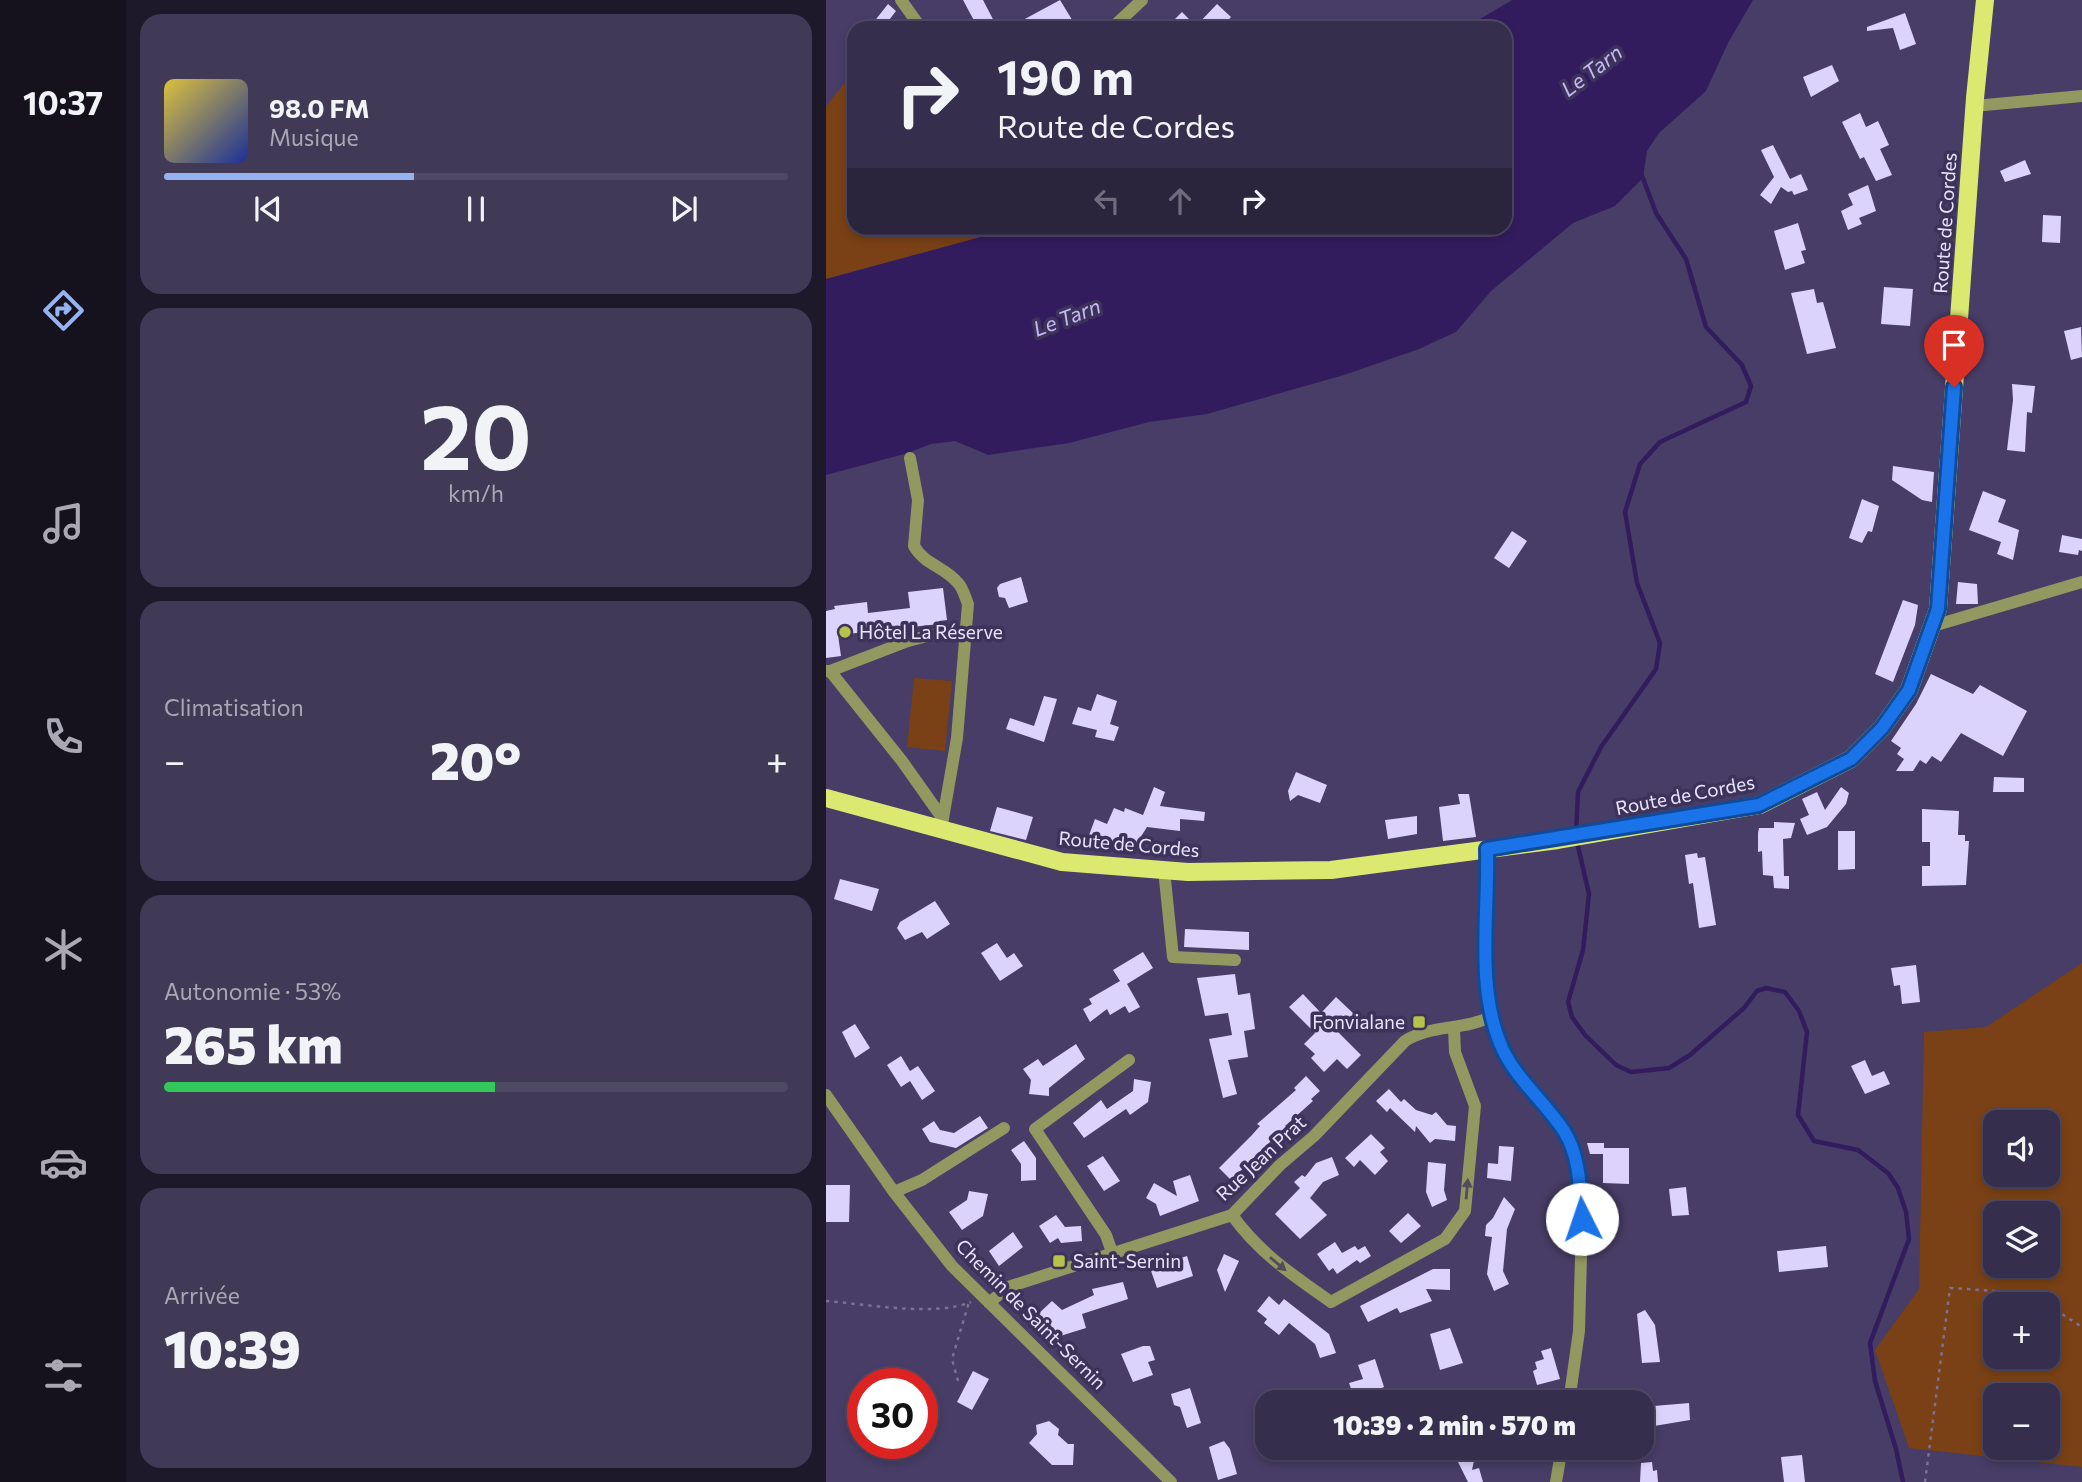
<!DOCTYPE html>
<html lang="fr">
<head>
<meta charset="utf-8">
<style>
  body { margin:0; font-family:Commissioner,sans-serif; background:#403a56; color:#f1f3f6; height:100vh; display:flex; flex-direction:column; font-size:26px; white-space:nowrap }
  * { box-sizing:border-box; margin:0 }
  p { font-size:23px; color:#aaa8b5 }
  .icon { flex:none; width:38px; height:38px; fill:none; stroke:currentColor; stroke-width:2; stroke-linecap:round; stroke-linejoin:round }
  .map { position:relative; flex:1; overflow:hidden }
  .side { display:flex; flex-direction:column; gap:14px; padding:14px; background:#1d192a; width:700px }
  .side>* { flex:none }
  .banner { position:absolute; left:21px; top:21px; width:665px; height:214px; border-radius:21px; box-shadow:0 4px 10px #0003,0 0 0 2px #4f4a64; background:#352e4c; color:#f1f3f6; overflow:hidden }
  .controls { position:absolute; left:1157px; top:1110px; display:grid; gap:14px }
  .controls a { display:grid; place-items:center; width:77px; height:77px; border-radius:14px; background:#352e4c; box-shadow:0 4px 10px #0003,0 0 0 2px #4f4a64; font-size:35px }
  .speed { position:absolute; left:21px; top:1368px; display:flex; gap:14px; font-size:35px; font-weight:700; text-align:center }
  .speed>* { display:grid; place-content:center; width:91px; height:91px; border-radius:50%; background:#352e4c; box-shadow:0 4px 10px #0003,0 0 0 2px #4f4a64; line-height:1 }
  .speed .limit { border:10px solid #d22; background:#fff; color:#111 }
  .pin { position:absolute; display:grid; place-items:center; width:60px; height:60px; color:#fff; margin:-72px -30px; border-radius:50% 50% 50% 0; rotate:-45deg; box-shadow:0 0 7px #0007 }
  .pin .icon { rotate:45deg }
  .me { position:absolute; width:77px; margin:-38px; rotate:356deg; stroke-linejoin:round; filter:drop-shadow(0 0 5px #0008) }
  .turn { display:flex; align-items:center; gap:24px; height:147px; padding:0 35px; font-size:32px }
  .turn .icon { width:91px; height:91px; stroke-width:2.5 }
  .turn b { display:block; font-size:49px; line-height:60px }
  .lanes { display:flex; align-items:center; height:66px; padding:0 35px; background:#0003; justify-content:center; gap:35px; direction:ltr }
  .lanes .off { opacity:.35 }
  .big { font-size:52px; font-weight:800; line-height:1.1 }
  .side .tile { flex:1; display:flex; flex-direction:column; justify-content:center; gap:10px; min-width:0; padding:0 24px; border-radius:21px; background:#403a56 }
  .side .dial { align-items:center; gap:0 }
  .dial b { font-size:91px; line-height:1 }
  .song { display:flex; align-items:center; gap:21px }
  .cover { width:84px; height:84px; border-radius:10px; background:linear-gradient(135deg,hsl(50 70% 55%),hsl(230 70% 35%)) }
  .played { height:7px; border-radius:4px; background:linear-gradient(90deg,#95b2f1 40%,#4f4a64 40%) }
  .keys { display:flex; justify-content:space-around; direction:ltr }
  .heat { display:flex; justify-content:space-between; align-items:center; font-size:38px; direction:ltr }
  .charge { height:10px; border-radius:5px; background:linear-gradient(90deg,#34c759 53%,#4f4a64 0) }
  .trip { position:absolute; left:429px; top:1390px; width:399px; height:70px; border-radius:21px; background:#352e4c; box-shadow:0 4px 10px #0003,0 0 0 2px #4f4a64; font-weight:800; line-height:70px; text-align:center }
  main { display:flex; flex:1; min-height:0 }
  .tabs { display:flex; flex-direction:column; width:126px; justify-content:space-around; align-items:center; background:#15121e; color:#aaa8b5 }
  .tabs .icon { width:49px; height:49px }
  .tabs .selected { color:#95b2f1 }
  .tabs b { font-size:32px; color:#f1f3f6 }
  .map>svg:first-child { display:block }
</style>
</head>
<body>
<main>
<nav class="tabs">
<b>10:37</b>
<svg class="icon selected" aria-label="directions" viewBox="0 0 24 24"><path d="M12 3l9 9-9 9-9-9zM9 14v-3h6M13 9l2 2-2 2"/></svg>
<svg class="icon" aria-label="music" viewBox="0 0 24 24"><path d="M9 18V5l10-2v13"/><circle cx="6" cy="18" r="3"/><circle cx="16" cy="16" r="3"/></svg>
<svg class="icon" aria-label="phone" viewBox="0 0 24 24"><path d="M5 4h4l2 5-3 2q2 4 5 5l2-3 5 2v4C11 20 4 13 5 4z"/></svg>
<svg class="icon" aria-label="climate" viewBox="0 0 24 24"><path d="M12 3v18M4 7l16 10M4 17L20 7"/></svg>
<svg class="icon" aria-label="car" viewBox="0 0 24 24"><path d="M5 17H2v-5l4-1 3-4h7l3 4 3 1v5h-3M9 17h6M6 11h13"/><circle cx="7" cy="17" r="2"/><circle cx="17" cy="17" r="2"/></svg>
<svg class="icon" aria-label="filters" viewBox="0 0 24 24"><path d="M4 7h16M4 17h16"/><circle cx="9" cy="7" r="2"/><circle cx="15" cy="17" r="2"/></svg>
</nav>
<section class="side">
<div class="tile">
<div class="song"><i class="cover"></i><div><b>98.0 FM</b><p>Musique</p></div></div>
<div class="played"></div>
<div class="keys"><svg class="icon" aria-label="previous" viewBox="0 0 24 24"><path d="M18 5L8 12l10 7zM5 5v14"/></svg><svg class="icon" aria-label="pause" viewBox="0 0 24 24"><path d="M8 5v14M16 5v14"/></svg><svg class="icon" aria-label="next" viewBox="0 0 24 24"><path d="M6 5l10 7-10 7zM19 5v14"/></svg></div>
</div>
<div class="tile dial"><b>20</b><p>km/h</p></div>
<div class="tile"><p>Climatisation</p>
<div class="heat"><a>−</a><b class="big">20°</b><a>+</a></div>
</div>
<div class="tile"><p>Autonomie · 53%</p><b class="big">265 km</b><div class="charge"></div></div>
<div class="tile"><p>Arrivée</p><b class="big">10:39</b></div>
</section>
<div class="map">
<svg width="1256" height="1482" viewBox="0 0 1256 1482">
  <rect width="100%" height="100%" fill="#473d66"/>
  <path fill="#794115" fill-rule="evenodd" d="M28 72V228H188L0 279V106Z
    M88 678 126 681 119 751 81 747Z
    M1256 963V1467L1083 1448 1049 1350 1093 1289 1098 1032 1160 1027ZM1169 1122H1222V1174H1169ZM1169 1213H1222V1265H1169ZM1169 1304H1222V1356H1169ZM1169 1395H1222V1447H1169Z"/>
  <path fill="#331c5e" d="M686 0H927L902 43 880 91 833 133 821 151 817 178 789 206 747 223 665 291 630 332 593 349 518 375 381 414 323 422 243 443 162 455 129 441 105 444 82 453 0 475V279L188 228H679V28H639Z"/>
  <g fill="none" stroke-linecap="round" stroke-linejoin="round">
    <path stroke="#331c5e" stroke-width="4.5" d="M750 834 752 792 775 747 830 669 834 643 811 583 799 512 814 464 834 442 920 402 925 386 916 365 880 327 860 259 830 213 815 173
      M751 842 763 894 757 950 742 1002 746 1017 759 1035 790 1065 805 1072 843 1068 864 1055 918 1008 931 991 940 988 959 992 973 1011 981 1032 972 1115 988 1141 1032 1150 1062 1173 1072 1188 1080 1212 1083 1239 1044 1343 1049 1381 1070 1449 1077 1482"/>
  </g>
  <path fill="#dbd3fb" d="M137 0H157L170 25 152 28Z
    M234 0 248 23 237 28H182Z
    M62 4 70 11 57 28H54L47 23Z
    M391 4 405 17 395 28H340L356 12 370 26Z
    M1079 13 1090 44 1074 50 1067 28 1041 31V27Z
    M1006 65 1013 81 985 97 977 77Z
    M1034 113 1040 127 1052 121 1063 145 1054 149 1066 175 1050 181 1038 157 1034 159 1016 122Z
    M947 145 964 179 975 174 982 190 968 195 966 191 962 192 955 187 945 204 934 195 948 177 935 150Z
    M1199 160 1205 174 1179 182 1174 171Z
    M1042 185 1050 211 1033 218 1036 224 1022 230 1015 211 1027 205 1022 194Z
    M1217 215 1235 216 1234 243 1216 242Z
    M972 223 980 250 975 251 979 263 959 270 948 231Z
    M1058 287 1087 289 1084 326 1055 324Z
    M988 289 991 303 997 302 1010 348 981 354 965 293Z
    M1255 327 1256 357 1245 360 1238 331Z
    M1186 384 1209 386 1206 413 1201 412 1199 452 1181 450 1187 400Z
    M1067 466 1108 472 1106 502 1096 500 1066 480Z
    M1157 491 1180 500 1172 522 1193 530 1187 560 1171 554 1175 542 1143 530Z
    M1036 499 1053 506 1046 532 1042 531 1036 543 1023 538Z
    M686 531 701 541 683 568 668 558Z
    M1236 535 1256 539V551L1253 550 1252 555 1233 552Z
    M195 577 202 602 183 608 179 598 173 597 171 588 174 584Z
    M1132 582 1151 584 1152 604H1130Z
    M117 588 121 620 113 621V624L12 635 15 656 0 658V611L9 609 8 606 41 602 42 613 84 608 82 592Z
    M1077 600 1092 605 1089 625 1067 682 1049 674Z
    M1105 674 1147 694 1154 685 1201 711 1177 756 1135 733 1115 762 1106 756 1100 764 1094 760 1087 771H1070L1078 759 1071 754 1075 748 1065 741 1090 704Z
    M271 694 291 701 284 724 293 727 288 741 269 737 271 730 246 724 252 707 265 711Z
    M218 696 231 699 218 742 180 729 184 718 208 726Z
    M470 772 501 785 494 803 472 795 464 801 462 791Z
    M1168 777 1198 778V792H1167Z
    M328 787 339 792 334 806 379 812 378 821 354 819V831L321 827 309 846 297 842 293 850 262 838 269 819 281 824 288 808 298 812 299 808 317 815Z
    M1015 787 1023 793 1020 804 1001 827 981 835 974 819 983 815 976 799 991 792 999 810Z
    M632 794H643L650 837 617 841 613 807 634 804Z
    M171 807 207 817 200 840 164 831Z
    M1096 809 1133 811 1132 835H1139V841H1143L1140 885 1096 886V866H1104V842H1096Z
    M591 816V834L562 839 559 820Z
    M948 822 969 823 965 838 957 839 958 876H963V889L948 888 947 876 937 875 936 851 932 852V833L933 828H948Z
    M1012 831H1029V869L1012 870Z
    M871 853 872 858 879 857 890 925 873 928 867 883 863 884 859 855Z
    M14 879 53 889 46 911 8 899Z
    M109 901 124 924 101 939 96 932 79 940 71 928 74 922Z
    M359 929 423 932V950L358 947Z
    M171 943 181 958 188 953 197 966 174 981 155 953Z
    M317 952 327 968 301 984 314 1007 303 1013 299 1006 284 1015 281 1009 264 1022 257 1009 266 1004 263 999 294 981 287 970Z
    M1090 965 1094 1002 1076 1004 1074 985 1068 986 1065 968Z
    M409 974 412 995 424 993 429 1029 418 1031 422 1057 402 1060 411 1094 397 1098 383 1039 406 1035 402 1013 379 1016 371 978Z
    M477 994 495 1013 510 997 529 1015 512 1032 535 1055 521 1069 511 1059 498 1072 485 1058 489 1054 478 1044 489 1033 463 1007Z
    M29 1024 44 1048 29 1058 16 1032Z
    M250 1044 259 1059 223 1088V1096L203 1094 205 1080 197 1069 212 1059 217 1066Z
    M75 1056 84 1071 92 1066 109 1091 96 1100 84 1081 75 1087 61 1065Z
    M1039 1060 1046 1076 1058 1071 1064 1084 1039 1094 1025 1066Z
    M480 1076 494 1091 485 1099 487 1101 459 1126 463 1130 449 1143 446 1140 405 1180 393 1168 425 1136 434 1126 431 1124 470 1090 468 1088Z
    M308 1079 325 1082 322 1102 304 1115 300 1109 258 1138 247 1123 275 1100 281 1109 307 1091Z
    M563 1089 575 1102 578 1099 590 1110 606 1115 610 1112 621 1125 630 1126 629 1141 609 1139 604 1143 590 1126 589 1132 564 1108 561 1112 550 1101Z
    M154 1116 162 1128 130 1148 104 1142 96 1129 108 1121 114 1130 128 1133Z
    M545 1134 559 1148 554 1152 562 1161 549 1175 534 1160 528 1167 519 1158Z
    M198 1141 210 1158V1180L195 1181V1164L185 1150Z
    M761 1143H778V1148H803V1184L777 1183V1154H764Z
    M673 1146 688 1147 685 1181 661 1178 662 1163 672 1164Z
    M277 1156 294 1181 278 1191 261 1166Z
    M506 1157 513 1175 497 1182 484 1198 501 1215 474 1239 449 1214 474 1188 468 1182 476 1175 479 1177 490 1163Z
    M602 1162 620 1164 618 1190 621 1200 606 1207 600 1192Z
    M364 1175 373 1201 334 1216 330 1204 320 1198 328 1183 351 1196 347 1181Z
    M0 1185H24L23 1222H0Z
    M860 1187 863 1215 846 1216 843 1189Z
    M143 1191 162 1194 157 1216 136 1230 123 1212 141 1200Z
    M678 1197 689 1209 681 1229 677 1271 683 1284 668 1291 661 1274 666 1237 659 1236 660 1225 667 1218Z
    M582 1213 595 1226 575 1243 563 1231Z
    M230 1215 239 1227 255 1226 256 1241 235 1243 232 1238 224 1243 213 1226Z
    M187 1232 197 1247 173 1266 163 1251Z
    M509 1242 516 1253 529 1246 532 1250 539 1246 545 1256 534 1263 531 1260 511 1274 507 1268 503 1271 491 1254Z
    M1000 1246 1002 1267 953 1272 951 1251Z
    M398 1254 413 1261 399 1292 391 1270Z
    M361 1256 367 1276 331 1288 324 1268Z
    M607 1269H624V1290L600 1289 606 1301 574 1313 571 1308 542 1322 534 1306Z
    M297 1282 302 1299 256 1314 260 1328 231 1337 210 1316 226 1301 236 1310 268 1295 266 1289Z
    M443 1296 453 1305 458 1299 503 1334 510 1353 494 1358 489 1344 463 1323 453 1335 438 1323 441 1319 431 1311Z
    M819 1310 829 1325 834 1362 816 1363 811 1314Z
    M624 1328 637 1363 614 1370 604 1334Z
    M317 1346H324L329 1360 322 1362 327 1375 307 1382 295 1354Z
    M725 1348 734 1379 711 1385 707 1371 711 1369 709 1362 718 1359 715 1351Z
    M549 1359 558 1387 529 1400 523 1383 537 1379 532 1365Z
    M147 1371 163 1379 146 1410 131 1402Z
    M364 1388 375 1423 361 1428 354 1407 348 1405 345 1394Z
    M863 1403 864 1420 816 1428V1407Z
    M223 1421 233 1429 232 1435 242 1444H248L247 1465H226L203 1443 211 1434 210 1425Z
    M398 1441 404 1449 411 1474 392 1480 383 1447Z
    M633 1447H651L646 1470 653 1468 657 1482H642L630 1458Z
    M976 1455 979 1482H958L955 1457Z
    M826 1462 827 1471 831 1470 832 1482H814L815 1463Z"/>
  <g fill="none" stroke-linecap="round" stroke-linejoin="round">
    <path stroke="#7a7195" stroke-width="2.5" stroke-dasharray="3.5 5" stroke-linecap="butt" d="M0 1301C40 1304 109 1317 145 1302
      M1222 1305 1256 1327
      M132 1381 126 1359 143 1302
      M1099 1482 1124 1288 1201 1293 1219 1304"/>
    <path stroke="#919860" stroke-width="12" d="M75 0 95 28
      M286 28 316 0
      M1148 106 1256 96
      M84 458 92 500 88 546C99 565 119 567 132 583 137 588 139 597 142 604L131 738 115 830
      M1107 626 1256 582
      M0 671H4L76 761 117 819
      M4 671 82 641 121 631
      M661 849V978L666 1016 677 1050 700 1086 739 1132 753 1172 756 1219 753 1331 743 1402
      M338 870 347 957 409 960
      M0 1095 68 1192 126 1266 345 1482
      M68 1192 96 1180 178 1128
      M406 1215C433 1253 468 1276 505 1302L619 1239 639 1211 649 1106 629 1052 628 1029
      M287 1255 280 1235 209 1129 303 1060
      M163 1303 182 1287 406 1215 454 1165 488 1136 579 1041C605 1024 638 1031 666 1016
      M730 1482 736 1447"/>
    <path stroke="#dce971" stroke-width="18" d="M0 798 236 862 362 872 505 870 732 840 934 805 1025 759 1056 728 1083 690 1112 609 1149 98 1159 0"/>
  </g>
  <defs><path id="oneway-solid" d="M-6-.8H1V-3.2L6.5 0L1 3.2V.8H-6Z" transform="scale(1.75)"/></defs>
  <g fill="#524c5c">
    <use href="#oneway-solid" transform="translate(641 1189) rotate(-85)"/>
    <use href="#oneway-solid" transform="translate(452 1264) rotate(40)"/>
  </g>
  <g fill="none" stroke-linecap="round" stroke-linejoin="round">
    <defs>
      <path id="route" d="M756 1219C754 1189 754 1156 738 1131 719 1102 692 1081 677 1050 649 990 663 913 661 849L933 805 1025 759 1056 728 1083 690 1112 609 1128 387"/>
    </defs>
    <use href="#route" stroke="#114b97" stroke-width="18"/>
    <use href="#route" stroke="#1a73e8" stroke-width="12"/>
  </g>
  <g fill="#b6c249" stroke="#3d335a" stroke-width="2.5">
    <circle cx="19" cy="632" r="7"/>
    <rect x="586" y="1015" width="14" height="14" rx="3.5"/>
    <rect x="226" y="1254" width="14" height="14" rx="3.5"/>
  </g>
  <g text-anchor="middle" stroke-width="7" stroke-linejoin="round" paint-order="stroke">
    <g font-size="19" fill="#e9e4fd" stroke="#3d335a">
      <text transform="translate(1119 223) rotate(-86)" y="7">Route de Cordes</text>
      <text transform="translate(859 795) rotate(-11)" y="7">Route de Cordes</text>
      <text transform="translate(303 844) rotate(5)" y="7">Route de Cordes</text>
      <text transform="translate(435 1158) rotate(-43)" y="7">Rue Jean Prat</text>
      <text transform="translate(205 1314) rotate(45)" y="7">Chemin de Saint-Sernin</text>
    </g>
    <g font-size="19" fill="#e9e4fd" stroke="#3d335a" text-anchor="start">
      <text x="33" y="639">Hôtel La Réserve</text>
      <text x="579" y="1029" text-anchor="end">Fonvialane</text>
      <text x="247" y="1268">Saint-Sernin</text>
    </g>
    <g font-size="21" font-style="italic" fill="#c6b9f5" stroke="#3d335a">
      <text transform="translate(766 71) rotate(-37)" y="7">Le Tarn</text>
      <text transform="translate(241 318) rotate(-21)" y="7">Le Tarn</text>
    </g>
  </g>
</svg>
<div class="controls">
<a><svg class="icon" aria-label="sound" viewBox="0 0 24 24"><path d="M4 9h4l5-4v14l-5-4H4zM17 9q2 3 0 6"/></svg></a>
<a><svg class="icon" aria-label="layers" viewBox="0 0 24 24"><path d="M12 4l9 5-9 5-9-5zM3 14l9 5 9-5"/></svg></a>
<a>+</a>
<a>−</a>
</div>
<div class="speed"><div class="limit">30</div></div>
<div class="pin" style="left:1128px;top:387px;background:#d93025"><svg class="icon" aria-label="arrive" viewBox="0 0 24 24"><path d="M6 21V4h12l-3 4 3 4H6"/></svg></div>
<svg class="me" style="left:756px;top:1219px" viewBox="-20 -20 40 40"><circle r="19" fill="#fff"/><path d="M0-13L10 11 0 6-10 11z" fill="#1a73e8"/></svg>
<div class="trip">10:39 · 2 min · 570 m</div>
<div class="banner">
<div class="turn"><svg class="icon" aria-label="right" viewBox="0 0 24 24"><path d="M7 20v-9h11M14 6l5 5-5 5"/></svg><div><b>190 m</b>Route de Cordes</div></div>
<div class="lanes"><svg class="icon off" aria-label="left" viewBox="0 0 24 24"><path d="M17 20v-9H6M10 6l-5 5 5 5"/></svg><svg class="icon off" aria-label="ahead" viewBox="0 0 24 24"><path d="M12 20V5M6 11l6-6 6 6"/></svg><svg class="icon" aria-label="right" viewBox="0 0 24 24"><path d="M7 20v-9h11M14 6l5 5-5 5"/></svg></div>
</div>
</div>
</main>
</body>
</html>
